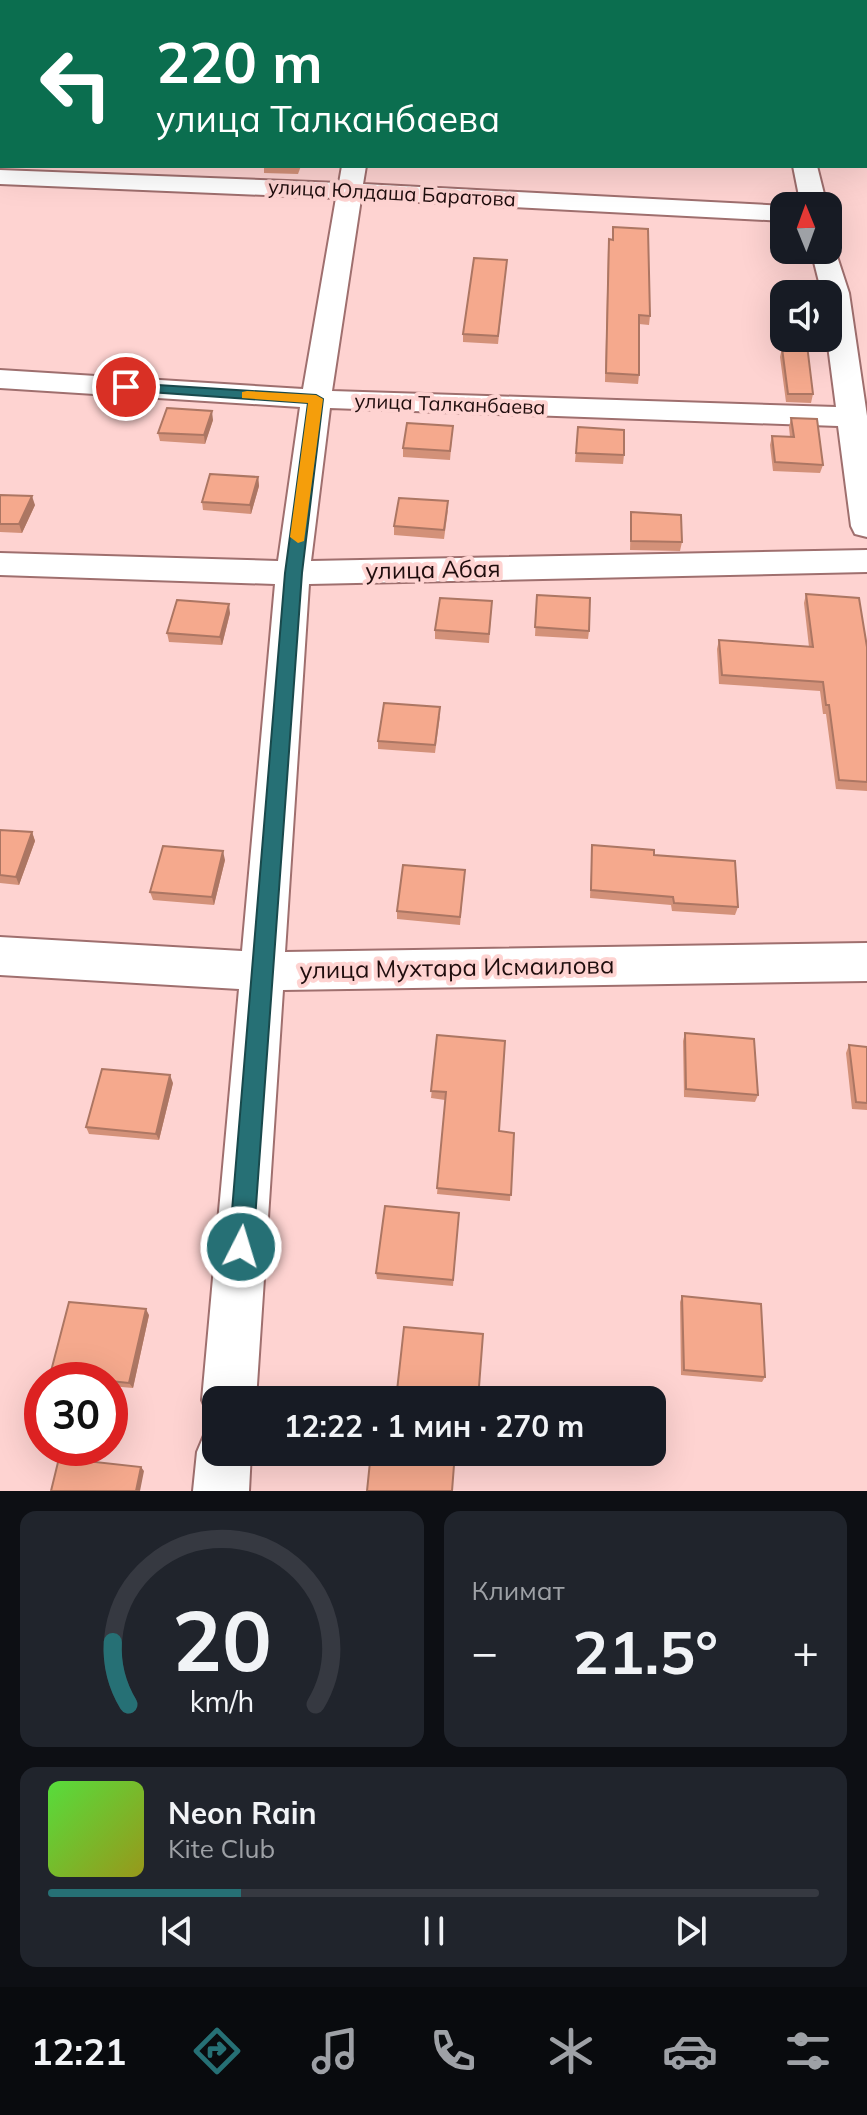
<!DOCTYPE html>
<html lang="ru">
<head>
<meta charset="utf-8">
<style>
  body { margin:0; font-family:Mulish,sans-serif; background:#20242c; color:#f1f3f6; height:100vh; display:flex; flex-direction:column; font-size:30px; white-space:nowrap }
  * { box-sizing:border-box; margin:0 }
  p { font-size:26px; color:#9ea1a6 }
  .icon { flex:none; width:44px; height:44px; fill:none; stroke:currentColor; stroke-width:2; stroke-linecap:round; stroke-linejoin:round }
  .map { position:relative; height:1491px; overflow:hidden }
  .details { display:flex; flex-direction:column; gap:20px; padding:20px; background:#0d0f14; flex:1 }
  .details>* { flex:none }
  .guide { position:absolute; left:0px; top:0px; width:868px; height:168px; box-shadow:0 8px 32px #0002; background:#0b6e4f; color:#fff; overflow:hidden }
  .needle { width:52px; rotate:359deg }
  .controls { position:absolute; left:770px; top:192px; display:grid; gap:16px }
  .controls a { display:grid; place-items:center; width:72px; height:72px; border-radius:16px; background:#171b24; box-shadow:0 8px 32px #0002; font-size:40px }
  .speed { position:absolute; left:24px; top:1362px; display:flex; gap:16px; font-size:40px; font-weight:700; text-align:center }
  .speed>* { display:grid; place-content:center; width:104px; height:104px; border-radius:50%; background:#171b24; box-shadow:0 8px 32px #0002; line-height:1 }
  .speed .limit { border:12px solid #d22; background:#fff; color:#111 }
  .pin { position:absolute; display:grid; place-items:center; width:68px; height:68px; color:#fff; margin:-34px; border:4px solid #fff; border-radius:50%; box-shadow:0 2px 8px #0007 }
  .me { position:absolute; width:88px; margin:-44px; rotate:5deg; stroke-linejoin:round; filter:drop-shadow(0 0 6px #0008) }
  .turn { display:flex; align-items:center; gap:28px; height:168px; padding:0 24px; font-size:36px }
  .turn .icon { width:104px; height:104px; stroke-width:2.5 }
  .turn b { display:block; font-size:56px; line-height:68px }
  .big { font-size:60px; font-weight:700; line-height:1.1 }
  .details .tile { flex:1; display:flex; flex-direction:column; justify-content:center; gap:12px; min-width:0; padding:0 28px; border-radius:16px; background:#20242c }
  .details .dial { align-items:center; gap:0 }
  .dial svg { height:208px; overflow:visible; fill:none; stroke:#363941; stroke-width:7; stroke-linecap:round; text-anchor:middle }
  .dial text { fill:#f1f3f6; stroke:none }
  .song { display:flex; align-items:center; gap:24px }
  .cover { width:96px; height:96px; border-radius:12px; background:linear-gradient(135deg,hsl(110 70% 55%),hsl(60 70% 35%)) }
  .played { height:8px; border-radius:4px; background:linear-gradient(90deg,#267075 25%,#363941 25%) }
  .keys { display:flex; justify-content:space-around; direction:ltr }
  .heat { display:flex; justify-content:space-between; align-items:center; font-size:44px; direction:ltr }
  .details .tiles { flex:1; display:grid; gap:20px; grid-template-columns:1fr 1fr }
  .tile:last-child { grid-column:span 2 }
  .trip { position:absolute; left:202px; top:1386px; width:464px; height:80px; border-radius:16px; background:#171b24; box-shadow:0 8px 32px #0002; font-weight:700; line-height:80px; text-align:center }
  .menu { display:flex; height:128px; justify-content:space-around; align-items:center; background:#090b0e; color:#9ea1a6 }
  .menu .icon { width:56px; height:56px }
  .menu .current { color:#267075 }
  .menu b { font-size:36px; color:#f1f3f6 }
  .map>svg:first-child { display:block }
</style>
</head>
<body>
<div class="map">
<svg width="867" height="1491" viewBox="0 0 867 1491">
  <rect width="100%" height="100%" fill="#fed3d1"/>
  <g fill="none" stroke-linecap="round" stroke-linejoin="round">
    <defs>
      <path id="lane" d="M17 0H27L16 2Z"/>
      <path id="street" d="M373 0H393V2H373Z
        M744 0H764V2H744Z
        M342 166H366L363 184 786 206 784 221 361 199 332 391 836 407 827 338 828 294H822L811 250H828V243L833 244 849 293 867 416V537L855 534 851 526 838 426 330 408 311 561 867 550V572L309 584 285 952 867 943V981L283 990 256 1400H216V1421L210 1419 202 1400 239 989 0 975V937L242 951 275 584 0 575V553L278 561 300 407 0 388V370L303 389 336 198 0 184V170L339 183Z
        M793 166H817L827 206H801Z
        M216 1428V1452H251L249 1491H193L197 1452 205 1433Z"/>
    </defs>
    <use href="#lane" stroke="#9f6f6e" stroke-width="4"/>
    <use href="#street" stroke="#9f6f6e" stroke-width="4"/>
    <use href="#lane" fill="#fff" fill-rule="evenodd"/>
    <use href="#street" fill="#fff" fill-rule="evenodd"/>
  </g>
  <path fill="#d39179" d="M264 166H301L298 174 264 173Z
    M742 166H773V168Z
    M613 227 650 316 649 325 639 324V375L638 384 605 382 608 248 609 239 612 240Z
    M506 269 498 344 463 342V334Z
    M782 348 813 394 811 403 786 402 780 357Z
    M791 418 823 465 820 473 773 471 770 445 772 436 790 437 789 427Z
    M213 420 205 444 160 441 158 433Z
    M453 426 450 460 403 457V448Z
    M578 427 624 455 623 464 575 462Z
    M258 477 259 486 251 514 203 510 202 502Z
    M0 495 35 505 22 533 0 532Z
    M448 510 444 539 394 535V526Z
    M631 512 682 542 680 551 630 550Z
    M806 594 867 647V791L836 789 826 714H823L820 691 719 684 717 649 719 640 809 647 804 603Z
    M537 595 589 631 588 639 535 636Z
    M492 601 489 643 435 639V630Z
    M230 613 222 645 169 642 167 633Z
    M440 716 435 753 378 749V741Z
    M0 830 32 832 35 841 19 885 0 883Z
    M592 845 654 855 738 907 735 915 672 911 671 905 590 898Z
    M225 860 214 905 153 900 150 892Z
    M465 870 460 925 397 919V911Z
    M685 1033 758 1095 755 1102 684 1097 683 1041Z
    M437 1035 499 1131 514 1133 510 1201 437 1194 445 1100 431 1098Z
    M849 1045 867 1047V1110L852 1109 846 1053Z
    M173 1083 159 1140 89 1134 86 1127Z
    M459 1213 453 1286 377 1279 376 1273Z
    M682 1296 765 1377 762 1382 681 1375 680 1302Z
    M149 1315 133 1388 110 1386V1380H54L50 1375Z"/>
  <path fill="#ac7663" d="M212 411 213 420 205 444 204 435Z
    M258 477 259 486 251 514 250 505Z
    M32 496 35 505 22 533 19 524Z
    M229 604 230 613 222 645 220 637Z
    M32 832 35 841 19 885 16 877Z
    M223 851 225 860 214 905 212 897Z
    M170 1075 173 1083 159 1140 156 1134Z
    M146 1309 149 1315 133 1388 129 1383Z
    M141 1467 144 1471 140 1491H136Z"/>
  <path fill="#f5a98d" stroke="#ac7663" stroke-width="2" d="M309 0H343V2H309Z
    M431 0H460V2H430Z
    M706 0H737V2H706Z
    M613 227 648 229 650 316 639 315V375L606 373 609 239 613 240Z
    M474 258 507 260 498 336 463 334Z
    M807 345 813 394H788L782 348Z
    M167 408 212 411 204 435 158 433Z
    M791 418 817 419 823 465 775 462 772 436 794 437Z
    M407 423 453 426 450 451 403 448Z
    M578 427 624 430V455L576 453Z
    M210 474 258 477 250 505 202 502Z
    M0 495 32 496 19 524H0Z
    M399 498 448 501 444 530 394 526Z
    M631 512 681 515 682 542 631 541Z
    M806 594 859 598 867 647V782L839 780 829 705H826L823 682 722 675 719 640 813 647Z
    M537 595 590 598 589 631 535 627Z
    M440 598 492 601 489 634 435 630Z
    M177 600 229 604 220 637 167 633Z
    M384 703 440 707 435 745 378 741Z
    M0 830 32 832 16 877 0 875Z
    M592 845 654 850V855L735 861 738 907 674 903 673 897 591 890Z
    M163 846 223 851 212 897 150 892Z
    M403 865 465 870 460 917 397 911Z
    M685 1033 754 1039 758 1095 686 1089Z
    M437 1035 505 1041 499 1131 514 1133 511 1195 437 1188 446 1092 431 1091Z
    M849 1045 867 1047V1103L856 1102Z
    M102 1069 170 1075 156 1134 86 1127Z
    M385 1206 459 1213 453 1280 376 1273Z
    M682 1296 761 1304 765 1377 684 1370Z
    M69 1302 146 1309 129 1383 110 1381V1380L50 1375Z
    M404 1327 483 1334 478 1400H396Z
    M371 1452H455L452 1491H367Z
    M59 1458 141 1467 136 1491H51Z"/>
  <path fill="#267075" stroke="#19494c" stroke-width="2" d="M126 383 316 395 323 399 302 573 253 1247 250 1255 241 1259 233 1255 229 1247 285 573 308 403 121 390V384Z"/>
  <path fill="#f59e0b" d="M247 391 316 395 323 399 304 541 298 543 290 537 308 403 242 398V392Z"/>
  <g text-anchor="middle" stroke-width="8" stroke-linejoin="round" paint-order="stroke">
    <g font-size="20" fill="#1f0d0d" stroke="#fed3d1">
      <text transform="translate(392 193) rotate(3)" y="7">улица Юлдаша Баратова</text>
      <text transform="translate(450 404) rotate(2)" y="7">улица Талканбаева</text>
    </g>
    <g font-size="24" fill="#1f0d0d" stroke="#fed3d1">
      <text transform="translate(433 570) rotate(-1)" y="8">улица Абая</text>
      <text transform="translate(457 968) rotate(-1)" y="8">улица Мухтара Исмаилова</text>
    </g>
  </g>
</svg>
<div class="controls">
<a><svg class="needle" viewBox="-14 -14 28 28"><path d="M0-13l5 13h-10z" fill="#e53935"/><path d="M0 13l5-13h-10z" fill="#9ea1a6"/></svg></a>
<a><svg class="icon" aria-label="sound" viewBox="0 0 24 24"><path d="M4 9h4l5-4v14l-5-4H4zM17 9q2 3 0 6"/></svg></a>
</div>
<div class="speed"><div class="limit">30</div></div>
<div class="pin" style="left:126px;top:387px;background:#d93025"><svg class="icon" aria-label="arrive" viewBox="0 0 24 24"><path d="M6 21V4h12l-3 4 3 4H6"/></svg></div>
<svg class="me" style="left:241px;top:1247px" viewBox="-20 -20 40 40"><circle r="17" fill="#267075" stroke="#fff" stroke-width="3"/><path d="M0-11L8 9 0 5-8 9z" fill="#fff"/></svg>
<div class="trip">12:22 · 1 мин · 270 m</div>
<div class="guide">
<div class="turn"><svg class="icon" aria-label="left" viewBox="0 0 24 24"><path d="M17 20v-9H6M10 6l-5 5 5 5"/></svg><div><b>220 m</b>улица Талканбаева</div></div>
</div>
</div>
<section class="details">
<div class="tiles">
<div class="tile dial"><svg viewBox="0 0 100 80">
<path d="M14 69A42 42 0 1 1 86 69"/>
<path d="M14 69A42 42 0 0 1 8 45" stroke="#267075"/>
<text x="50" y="56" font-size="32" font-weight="700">20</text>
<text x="50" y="72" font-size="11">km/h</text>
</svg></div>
<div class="tile"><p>Климат</p>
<div class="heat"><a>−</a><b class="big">21.5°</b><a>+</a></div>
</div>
<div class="tile">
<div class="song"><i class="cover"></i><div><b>Neon Rain</b><p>Kite Club</p></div></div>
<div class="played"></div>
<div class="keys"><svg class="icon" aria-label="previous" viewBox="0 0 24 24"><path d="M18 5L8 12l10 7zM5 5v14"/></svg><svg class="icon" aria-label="pause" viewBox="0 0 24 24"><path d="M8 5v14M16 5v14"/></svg><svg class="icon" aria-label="next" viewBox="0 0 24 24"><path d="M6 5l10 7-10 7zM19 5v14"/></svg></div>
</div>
</div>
</section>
<nav class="menu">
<b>12:21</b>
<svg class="icon current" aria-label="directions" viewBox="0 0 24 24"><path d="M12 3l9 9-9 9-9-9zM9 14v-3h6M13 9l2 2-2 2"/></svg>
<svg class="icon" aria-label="music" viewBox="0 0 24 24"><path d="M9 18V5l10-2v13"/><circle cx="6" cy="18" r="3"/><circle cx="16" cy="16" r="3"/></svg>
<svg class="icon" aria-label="phone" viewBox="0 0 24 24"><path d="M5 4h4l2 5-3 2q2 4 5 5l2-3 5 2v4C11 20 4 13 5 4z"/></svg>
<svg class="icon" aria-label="climate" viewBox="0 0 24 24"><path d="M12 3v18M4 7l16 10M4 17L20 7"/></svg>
<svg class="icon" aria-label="car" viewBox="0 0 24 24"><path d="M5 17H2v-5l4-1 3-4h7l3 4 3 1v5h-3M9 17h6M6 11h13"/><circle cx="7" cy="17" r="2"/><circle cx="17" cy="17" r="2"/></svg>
<svg class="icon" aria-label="filters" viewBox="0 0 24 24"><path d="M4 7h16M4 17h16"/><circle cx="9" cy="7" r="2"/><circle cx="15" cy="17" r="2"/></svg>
</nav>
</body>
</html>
